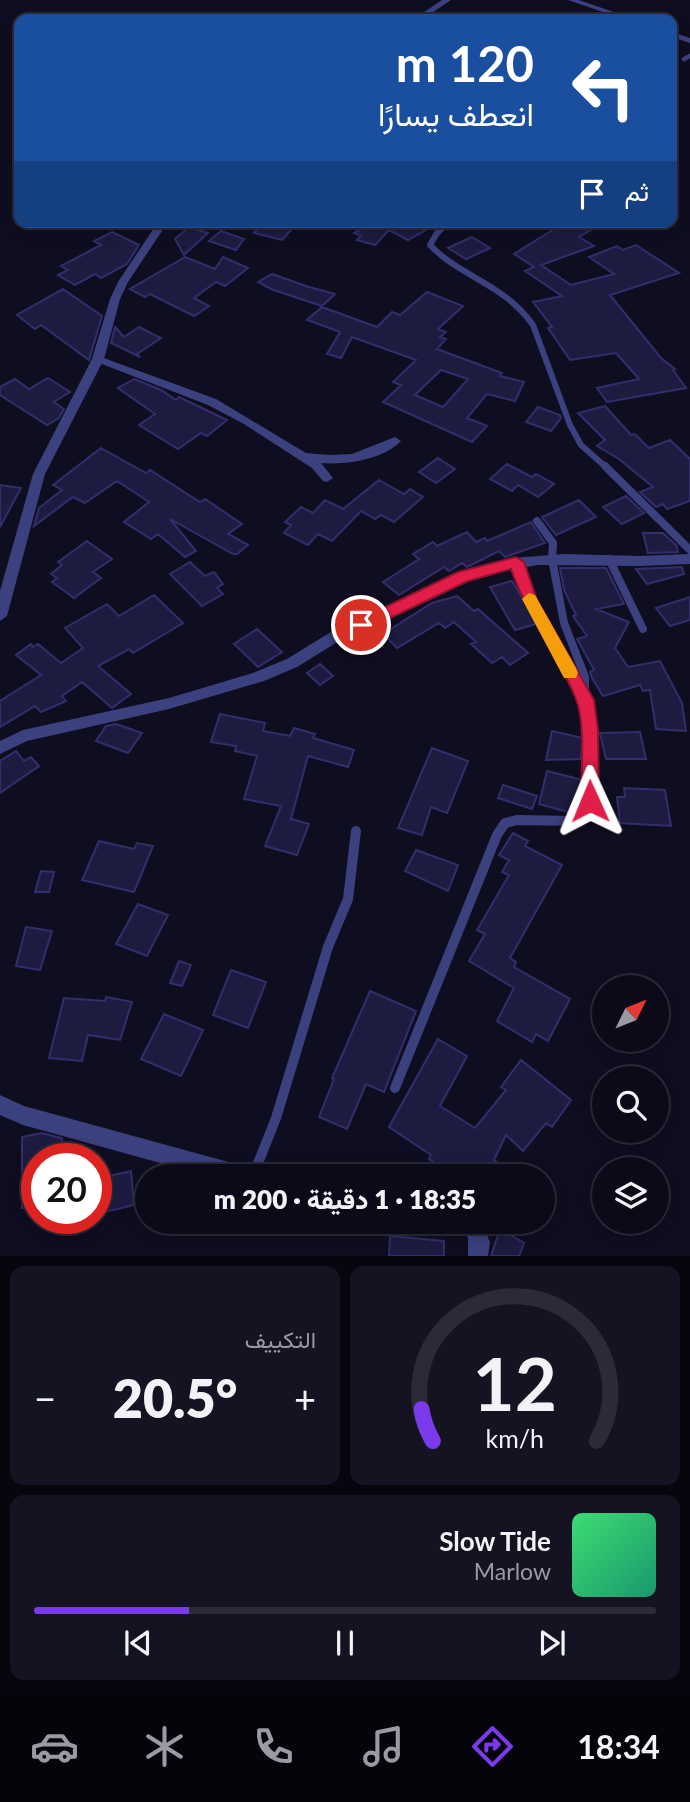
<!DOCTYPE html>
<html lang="ar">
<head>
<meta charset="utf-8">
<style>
  body { margin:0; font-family:Lato,Vazirmatn,sans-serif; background:#141322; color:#f1f3f6; direction:rtl; height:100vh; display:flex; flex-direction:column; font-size:26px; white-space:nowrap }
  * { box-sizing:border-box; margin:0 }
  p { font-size:23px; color:#9a9aa2 }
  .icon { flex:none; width:38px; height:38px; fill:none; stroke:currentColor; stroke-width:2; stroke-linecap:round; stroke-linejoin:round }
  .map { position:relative; height:1256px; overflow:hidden; direction:ltr }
  .side { display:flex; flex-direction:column; gap:10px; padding:10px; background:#06060e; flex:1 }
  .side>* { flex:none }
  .hud { position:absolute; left:14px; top:14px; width:663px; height:214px; border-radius:14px; box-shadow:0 4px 18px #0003,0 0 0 2px #2b2b38; direction:rtl; background:#1a4fa0; color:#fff; overflow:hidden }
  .needle { width:46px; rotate:47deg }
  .buttons { position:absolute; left:592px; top:975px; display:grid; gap:14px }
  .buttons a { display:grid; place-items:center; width:77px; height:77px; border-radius:50%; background:#0b0a19; box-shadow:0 4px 18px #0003,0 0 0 2px #2b2b38; font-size:35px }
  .speed { position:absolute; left:21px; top:1143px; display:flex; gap:14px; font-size:35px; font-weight:700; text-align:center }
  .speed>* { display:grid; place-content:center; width:91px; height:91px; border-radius:50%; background:#0b0a19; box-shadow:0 4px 18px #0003,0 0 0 2px #2b2b38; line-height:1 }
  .speed .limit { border:10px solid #d22; background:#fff; color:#111 }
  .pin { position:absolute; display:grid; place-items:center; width:60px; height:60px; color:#fff; margin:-30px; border:4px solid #fff; border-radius:50%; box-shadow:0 2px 7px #0007 }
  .me { position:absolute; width:77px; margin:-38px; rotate:359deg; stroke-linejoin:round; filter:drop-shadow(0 0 5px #0008) }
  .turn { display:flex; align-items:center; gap:24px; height:147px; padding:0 28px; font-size:32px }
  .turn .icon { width:91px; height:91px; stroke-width:2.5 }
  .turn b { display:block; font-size:49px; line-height:60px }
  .then { display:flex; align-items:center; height:66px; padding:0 28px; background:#0003; gap:14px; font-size:26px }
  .big { font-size:52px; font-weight:800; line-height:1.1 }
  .side .card { flex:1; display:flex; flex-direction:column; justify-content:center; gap:10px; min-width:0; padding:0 24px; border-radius:14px; background:#141322 }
  .side .dial { align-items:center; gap:0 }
  .dial svg { height:182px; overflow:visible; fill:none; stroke:#2b2b38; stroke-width:7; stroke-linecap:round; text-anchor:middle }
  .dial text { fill:#f1f3f6; stroke:none }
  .song { display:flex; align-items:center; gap:21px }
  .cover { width:84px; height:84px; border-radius:10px; background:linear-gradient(135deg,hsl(140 70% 55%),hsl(160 70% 35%)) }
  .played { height:7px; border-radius:4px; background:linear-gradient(90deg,#7c3aed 25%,#2b2b38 25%) }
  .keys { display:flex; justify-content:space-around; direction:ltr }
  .heat { display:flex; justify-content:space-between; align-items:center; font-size:38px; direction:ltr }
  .side .tiles { flex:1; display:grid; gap:10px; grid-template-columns:1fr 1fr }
  .card:last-child { grid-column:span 2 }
  .trip { position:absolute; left:135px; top:1164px; width:420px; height:70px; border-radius:35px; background:#0b0a19; box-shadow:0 4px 18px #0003,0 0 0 2px #2b2b38; font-weight:800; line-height:70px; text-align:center; direction:rtl }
  .tab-bar { display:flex; height:112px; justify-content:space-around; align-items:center; background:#04040a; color:#9a9aa2 }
  .tab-bar .icon { width:49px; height:49px }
  .tab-bar .current { color:#7c3aed }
  .tab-bar b { font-size:32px; color:#f1f3f6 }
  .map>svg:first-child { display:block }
</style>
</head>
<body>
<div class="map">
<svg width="690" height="1256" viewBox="0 0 690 1256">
  <rect width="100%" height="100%" fill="#0f0e21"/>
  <path fill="#1e1b41" stroke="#322e6c" stroke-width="2" fill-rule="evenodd" d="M264 222H266L292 229 282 240 254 233Z
    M375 222H440L408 240 389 230 375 245 357 240 361 236 354 233Z
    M543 222H582L594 228 579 237 594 246 541 265 571 285 614 274 589 257 617 246 623 250 636 245 679 273 610 295 661 358 675 369 673 370 686 388 607 402 597 388 639 379 616 353 570 360 548 328 552 327 533 302 562 296 525 271 534 267 514 254 554 229Z
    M189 227 208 233 184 255 175 239Z
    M221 231 244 239 236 250 209 241Z
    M112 232 139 245 127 264 101 278 95 274 75 285 58 275 68 270 61 266 101 245 94 241Z
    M472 237 490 248 466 259 448 248Z
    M185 257 215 269 223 257 248 268 225 286 216 282 194 298 209 306 194 316 150 294 145 297 130 289Z
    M272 274 309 287 335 294 322 306 271 289 258 282Z
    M63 289 102 316 89 360 41 325 35 329 17 315Z
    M427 292 463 306 438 329 446 332 440 337 446 339 437 349 502 373 500 376 524 382 515 401 487 394 467 418 487 426 472 442 383 402 401 385 393 382 416 360 352 337 341 358 327 354 340 332 307 320 322 307 377 327 392 312 400 315ZM441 370 468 379 443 407 415 395Z
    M115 327 124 337 139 327 161 338 137 354 140 357 111 343Z
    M48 378 70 392 54 402 64 409 59 418 47 425 0 395V387L15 379 29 389Z
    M134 379 161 390 176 400 179 397 227 420 207 436 201 433 178 449 139 425 155 414 118 388Z
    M605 406 631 435 635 434 649 448 670 440 690 459V501L667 509 663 504 656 507 640 492 653 487 619 459 597 446 605 440 578 413Z
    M538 407 560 415 561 418 551 431 526 422Z
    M101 448 146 473 150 470 200 502 205 499 242 524 228 534 248 545 237 554H233L170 519 196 551 185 557 158 534 151 539 124 522 149 502 117 481 85 503 73 497 34 526 39 508 62 490 53 485Z
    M438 458 455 469 436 483 419 472Z
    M507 464 532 477 536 474 554 484 538 497 518 485 512 491 490 479Z
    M379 480 404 494 410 489 423 497 394 522 381 515 375 519 361 511 332 541 318 534 308 545 284 533 291 525 285 522 301 507 313 513 325 500 343 509Z
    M0 485 21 488 0 527Z
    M626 496 644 513 622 524 603 507Z
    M579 500 596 517 556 535 542 517Z
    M531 522 545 543 505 557 499 551 467 567 462 563 449 571 444 567 399 595 383 582 419 559 413 554 433 542 437 546 467 532 476 542 485 538 487 541Z
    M643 533H663L677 546 678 552 648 553Z
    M87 541 112 559 93 572 101 578 74 598 52 582 57 578 51 574 62 565 58 562Z
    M190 562 205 576 214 572 223 584 217 588 223 594 202 606 170 574Z
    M682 567 684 574 647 584 636 569Z
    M560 568H606L624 604 596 609 629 622 615 648 628 667 660 661 682 703 686 731 656 729 650 690 643 691 640 685 603 696 592 678 590 672 594 670 577 639 587 636 573 616 576 615 564 590Z
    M512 581 523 599 536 624 515 630 490 587Z
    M154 595 183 623 133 653 129 649 98 666 131 694 112 708 82 682 62 696 66 701 41 712 35 706 0 727V701L41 675 16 655 31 644 33 647 38 644 61 663 83 648 65 628 107 604 119 616Z
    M457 596 474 611 478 609 528 653 510 665 502 657 492 663 471 644 476 642 454 622 445 628 439 623 397 648 383 634 432 603Z
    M690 597V620L670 626 656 608Z
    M257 629 282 652 258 667 234 644Z
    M320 664 333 676 320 685 307 673Z
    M220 714 265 723 263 731 290 736 294 728 315 734 313 738 354 750 348 767 308 756 291 819 309 824 297 855 265 846 281 806 244 799 257 756 235 751 236 746 211 742Z
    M116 724 142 733 128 753 96 741 106 726Z
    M552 731 583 738 581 759 546 760Z
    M640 732 646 759H606L600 733Z
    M432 748 468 761 447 813 431 807 422 835 398 828Z
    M16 751 24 761 31 757 39 766 0 793V761Z
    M547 771 583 780 581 803 572 813 539 804Z
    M503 785 537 796 532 809 498 798Z
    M624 788 665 790 671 826 620 823 617 797H625Z
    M513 833 528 841 525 846 562 865 510 958 516 962 514 967 570 999 548 1041 536 1034 532 1042 497 1021 514 988 469 961 485 934 477 930 509 875 502 872 509 860 499 855Z
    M99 841 134 849 137 843 153 846 134 892 82 880Z
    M416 850 458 865 448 891 405 871Z
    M41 871 54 872 49 892H35Z
    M138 904 168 915 147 956 116 944Z
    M26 927 52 931 40 970 16 966Z
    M179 961 191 965 182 986 170 983Z
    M231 970 266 982 248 1028 213 1015Z
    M370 991 416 1011 384 1092 366 1084 347 1129 319 1117 334 1079 332 1078Z
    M106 997 132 1002 120 1040 88 1035 82 1061 49 1058 64 998 105 1001Z
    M164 1014 203 1030 181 1076 141 1059Z
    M438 1039 467 1056 440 1106 475 1128 506 1090 501 1087 521 1060 571 1100 552 1127 546 1123 523 1151 506 1135 494 1160 497 1162 490 1176H454L429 1159 431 1155 389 1127Z
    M41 1133 62 1138 63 1158H37V1206L22 1208V1137Z
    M131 1171 134 1205 96 1214V1185L104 1183V1177Z
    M500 1229 524 1243 519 1256H491Z
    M390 1236 444 1241V1256H389Z"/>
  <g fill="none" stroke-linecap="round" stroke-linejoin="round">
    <path stroke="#3b417e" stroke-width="4.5" d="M684 59 690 56"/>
    <path stroke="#3b417e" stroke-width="6" d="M449 222 437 233 430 245C460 277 503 283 533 325L570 425 581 445 607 468"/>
    <path stroke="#3b417e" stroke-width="8" d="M605 466 690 550
      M537 521 553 543 552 559 564 623 585 677V699
      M609 559 643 629
      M516 562 530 600 585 700 589 730 590 801 586 811"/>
    <path stroke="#3b417e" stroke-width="10" d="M395 1088 497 835 505 823 517 820 575 821 586 809
      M253 1176 276 1118 328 947 348 899 356 831"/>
    <path fill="#3b417e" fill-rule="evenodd" d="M98 356 216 399 306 453 330 455 352 454 395 437 401 441C382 460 347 465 321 463L333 478 327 482 323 481 312 468 244 424 208 405 94 361 92 359Z
      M0 1095 24 1106 243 1166 250 1169 253 1176H207L23 1125 0 1115Z
      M459 1222H481L490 1242 488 1256H468V1238Z"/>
    <path fill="#3b417e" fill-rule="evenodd" d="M442 0H451L423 19H414Z
      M568 0H579L634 19H623Z
      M672 32 690 38V43L672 37Z
      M158 222H168L128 282 120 299 104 359 45 474 7 616 0 621V591L33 474 92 359 110 299 118 282Z
      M564 554 640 556 690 554V564L640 566 538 565 489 573 454 586 344 638 297 667 264 681 169 709 27 741 0 754V741L23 730 169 698 253 673 287 659 334 630 470 569 513 558Z"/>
  </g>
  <path fill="#e11d48" stroke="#92132f" stroke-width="2" d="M516 557 524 562 537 600 594 700 598 730 599 801 596 806 590 808 584 806 581 801C581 772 586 724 576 699 558 654 527 615 511 569L468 581 367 629 361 631 353 625 356 621 458 572Z"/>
  <path fill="#f59e0b" d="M529 593 535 595 576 668 578 673 576 678H564L522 599Z"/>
</svg>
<div class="buttons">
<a><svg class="needle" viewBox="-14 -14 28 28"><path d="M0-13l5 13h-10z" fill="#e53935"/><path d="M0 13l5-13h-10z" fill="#9a9aa2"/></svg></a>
<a><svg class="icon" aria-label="search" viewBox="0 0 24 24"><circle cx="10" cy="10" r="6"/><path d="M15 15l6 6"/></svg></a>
<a><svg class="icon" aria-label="layers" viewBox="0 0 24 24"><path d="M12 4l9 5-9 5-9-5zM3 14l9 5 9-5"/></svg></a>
</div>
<div class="speed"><div class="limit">20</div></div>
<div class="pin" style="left:361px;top:625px;background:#d93025"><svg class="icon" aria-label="arrive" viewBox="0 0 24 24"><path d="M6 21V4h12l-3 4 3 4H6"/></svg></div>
<svg class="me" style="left:590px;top:801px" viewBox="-20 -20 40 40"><path d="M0-17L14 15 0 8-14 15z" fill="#e11d48" stroke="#fff" stroke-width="4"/></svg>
<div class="trip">18:35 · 1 دقيقة · 200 m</div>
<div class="hud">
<div class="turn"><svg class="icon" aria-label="left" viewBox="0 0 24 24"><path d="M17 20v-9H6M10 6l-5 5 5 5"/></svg><div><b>120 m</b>انعطف يسارًا</div></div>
<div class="then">ثم<svg class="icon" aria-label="arrive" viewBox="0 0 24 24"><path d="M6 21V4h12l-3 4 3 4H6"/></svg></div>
</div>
</div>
<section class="side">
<div class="tiles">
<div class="card dial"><svg viewBox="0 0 100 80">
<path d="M14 69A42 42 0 1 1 86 69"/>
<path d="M14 69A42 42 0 0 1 9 55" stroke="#7c3aed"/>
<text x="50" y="56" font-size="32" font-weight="700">12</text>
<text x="50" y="72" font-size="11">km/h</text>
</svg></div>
<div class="card"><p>التكييف</p>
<div class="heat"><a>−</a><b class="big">20.5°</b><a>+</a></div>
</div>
<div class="card">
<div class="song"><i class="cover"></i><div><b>Slow Tide</b><p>Marlow</p></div></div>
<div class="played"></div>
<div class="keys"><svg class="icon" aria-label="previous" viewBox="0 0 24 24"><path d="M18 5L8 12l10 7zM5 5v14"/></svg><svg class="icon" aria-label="pause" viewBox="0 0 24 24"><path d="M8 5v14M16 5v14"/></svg><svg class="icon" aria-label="next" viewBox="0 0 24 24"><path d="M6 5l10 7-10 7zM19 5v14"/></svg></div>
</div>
</div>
</section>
<nav class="tab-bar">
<b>18:34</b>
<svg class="icon current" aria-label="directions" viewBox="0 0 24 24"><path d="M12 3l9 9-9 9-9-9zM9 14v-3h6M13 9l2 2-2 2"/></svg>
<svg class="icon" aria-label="music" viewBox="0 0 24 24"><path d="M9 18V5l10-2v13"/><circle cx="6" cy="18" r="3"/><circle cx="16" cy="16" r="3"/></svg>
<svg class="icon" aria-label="phone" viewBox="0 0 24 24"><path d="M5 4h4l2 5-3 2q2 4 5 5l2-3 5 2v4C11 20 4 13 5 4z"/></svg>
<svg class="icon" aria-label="climate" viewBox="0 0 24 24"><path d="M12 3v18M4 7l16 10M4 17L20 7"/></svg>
<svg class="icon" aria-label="car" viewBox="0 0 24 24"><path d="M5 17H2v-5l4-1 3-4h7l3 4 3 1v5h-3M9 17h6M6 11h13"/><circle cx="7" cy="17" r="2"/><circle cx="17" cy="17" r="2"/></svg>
</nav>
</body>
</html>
